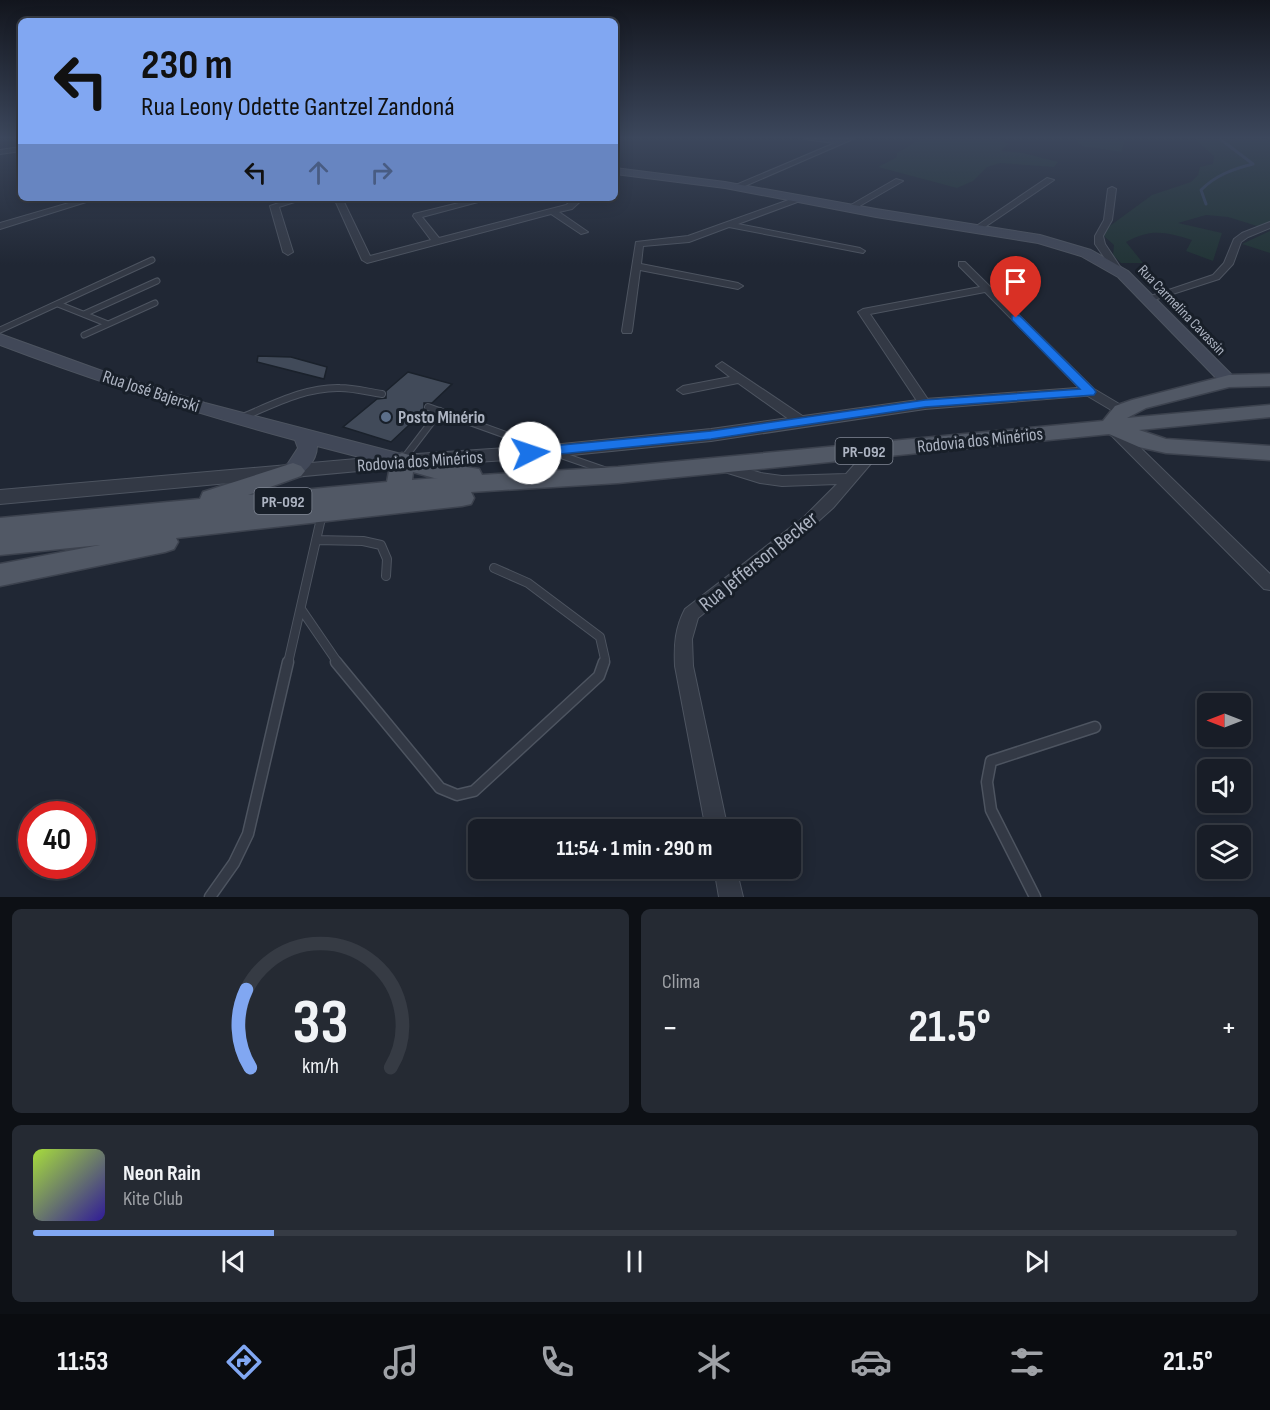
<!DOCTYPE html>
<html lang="pt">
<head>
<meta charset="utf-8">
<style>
  body { margin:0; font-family:"Sofia Sans Condensed",sans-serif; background:#252a33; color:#f1f3f6; height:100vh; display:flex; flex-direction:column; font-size:22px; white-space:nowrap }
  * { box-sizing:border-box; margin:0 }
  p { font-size:20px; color:#9fa2a7 }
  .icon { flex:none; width:33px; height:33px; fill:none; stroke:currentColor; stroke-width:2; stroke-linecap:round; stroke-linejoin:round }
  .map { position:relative; height:897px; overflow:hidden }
  .panel { display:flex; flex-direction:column; gap:12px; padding:12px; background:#0d1015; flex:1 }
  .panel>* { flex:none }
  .guide { position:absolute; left:18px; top:18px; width:600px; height:183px; border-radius:9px; box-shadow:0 3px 15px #0003,0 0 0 2px #363b44; background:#81a7f2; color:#111; overflow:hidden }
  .needle { width:39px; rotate:270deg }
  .controls { position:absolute; left:1197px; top:693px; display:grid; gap:12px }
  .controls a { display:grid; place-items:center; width:54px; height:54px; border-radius:9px; background:#181d27; box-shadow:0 3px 15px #0003,0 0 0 2px #363b44; font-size:30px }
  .speed { position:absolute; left:18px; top:801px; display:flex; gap:12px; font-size:30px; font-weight:700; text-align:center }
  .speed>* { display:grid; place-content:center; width:78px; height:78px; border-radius:50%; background:#181d27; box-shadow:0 3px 15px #0003,0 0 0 2px #363b44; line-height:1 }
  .speed .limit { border:9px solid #d22; background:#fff; color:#111 }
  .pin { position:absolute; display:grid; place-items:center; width:51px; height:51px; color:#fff; margin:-62px -26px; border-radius:50% 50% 50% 0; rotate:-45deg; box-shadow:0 0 6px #0007 }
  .pin .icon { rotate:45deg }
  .me { position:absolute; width:66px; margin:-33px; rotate:86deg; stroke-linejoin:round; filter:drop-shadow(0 0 4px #0008) }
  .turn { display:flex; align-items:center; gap:21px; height:126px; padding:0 24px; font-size:27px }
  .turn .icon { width:78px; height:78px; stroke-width:2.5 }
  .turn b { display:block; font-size:42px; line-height:51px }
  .lanes { display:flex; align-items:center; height:57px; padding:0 24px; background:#0003; justify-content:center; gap:30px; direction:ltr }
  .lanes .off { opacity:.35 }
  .big { font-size:45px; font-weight:700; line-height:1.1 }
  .panel .tile { flex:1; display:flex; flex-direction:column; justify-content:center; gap:9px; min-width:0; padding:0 21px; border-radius:9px; background:#252a33 }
  .panel .dial { align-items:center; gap:0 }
  .dial svg { height:156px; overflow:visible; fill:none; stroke:#363b44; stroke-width:7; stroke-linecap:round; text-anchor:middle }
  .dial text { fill:#f1f3f6; stroke:none }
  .song { display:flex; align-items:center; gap:18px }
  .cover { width:72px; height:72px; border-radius:9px; background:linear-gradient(135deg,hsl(80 70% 55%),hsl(250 70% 35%)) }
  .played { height:6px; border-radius:3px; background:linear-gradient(90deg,#81a7f2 20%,#363b44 20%) }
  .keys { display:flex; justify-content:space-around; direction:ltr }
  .heat { display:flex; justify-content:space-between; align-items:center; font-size:33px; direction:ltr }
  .panel .tiles { flex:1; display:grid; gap:12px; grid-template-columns:1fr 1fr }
  .tile:last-child { grid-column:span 2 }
  .trip { position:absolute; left:468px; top:819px; width:333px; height:60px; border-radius:9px; background:#181d27; box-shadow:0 3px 15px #0003,0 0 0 2px #363b44; font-weight:700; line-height:60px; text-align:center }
  .dock { display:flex; height:96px; justify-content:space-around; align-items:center; background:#0a0c10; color:#9fa2a7 }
  .dock .icon { width:42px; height:42px }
  .dock .active { color:#81a7f2 }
  .dock b { font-size:27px; color:#f1f3f6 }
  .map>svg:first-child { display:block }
</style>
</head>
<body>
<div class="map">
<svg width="1270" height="897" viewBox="0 0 1270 897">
  <rect width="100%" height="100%" fill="#202734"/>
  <path fill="#223436" d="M921 139H998L1008 144 1001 151 1023 153 1058 162 1054 167 1000 163 987 167 973 181 957 188 878 167 897 157V153Z
    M1076 139H1117L1124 142 1121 152 1083 146 1075 141Z
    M1195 139H1270V230L1228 217 1206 215 1178 223 1222 233 1213 261 1186 251 1192 240C1166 232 1151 228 1126 242L1143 263H1121L1113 255 1114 245 1104 236 1107 228 1152 195 1191 182 1198 175 1200 167 1213 164 1214 156Z
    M1270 231V253L1242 244Z"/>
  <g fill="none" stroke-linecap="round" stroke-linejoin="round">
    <path stroke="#33425b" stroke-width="3" d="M1206 204 1201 190C1216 175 1233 169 1253 164L1220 139"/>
  </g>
  <path fill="#414a59" stroke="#1a212b" stroke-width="1.5" d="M258 356 291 357 327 367 324 379 257 362Z
    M408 372 452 384 432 403H424V411L391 442 343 427 377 399 386 398V391Z"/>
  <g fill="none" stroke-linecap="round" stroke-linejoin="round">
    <defs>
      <path id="service-far3" d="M58 304 108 324
        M84 314 157 281
        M0 330 152 260
        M84 335 155 303"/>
      <path id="service-far2" d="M428 407 545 449
        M243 417C274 404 306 387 340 388 354 388 368 392 382 394
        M555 453 607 471
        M402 461 440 411"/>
      <path id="service-far1" d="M316 540 363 541 381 545 387 559 386 576
        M494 568 528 583 600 637 605 659 604 663
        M301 609 338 663
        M288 663 322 514"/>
      <path id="service" d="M336 662 440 788 457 795 474 791 599 676 604 662
        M210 897 234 863 248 834 288 662
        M1035 897 991 810 987 782 991 761 1095 727"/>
      <path id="minor" d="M804 139H853L738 189 731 187 835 143Z
        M21 147V151L0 154V150Z
        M1047 178 1054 180 979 231 972 229Z
        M896 179 903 181 851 211 844 209Z
        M1112 187 1116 189 1112 220 1103 236 1105 244 1121 268 1116 271 1113 270 1095 244V236L1104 220 1108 189Z
        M797 197H800V201L738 224 860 248 865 251 863 253 729 227 689 242 643 246 641 264 738 283 743 286 738 289 640 270 632 331 631 333H623L622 331 636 242 688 236Z
        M86 198H99L0 229V223Z
        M294 198H307L279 207 293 252 288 255 283 252 270 206Z
        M334 198H342L370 256 431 240 413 216 414 214 479 198H493L422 217 439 238 566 205 575 198H584L572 209 559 212 588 232 581 234 551 214 367 263 362 260Z
        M1270 222V228L1248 237 1241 242 1233 264 1219 279 1151 301H1143L1142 299 1213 275 1224 263 1234 239 1242 233Z
        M959 262H965L1094 389 1126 408 1128 411 1126 414H1118L1086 395 985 292 870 314 931 404 929 407H921L858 312 863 309 980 287 959 266Z
        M722 362 807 419 808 422 807 425H797L738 383 683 394 677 390 683 386 730 377 716 366Z
        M1112 424 1117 425 1270 574V590L1264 589 1107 431 1105 428 1107 425Z
        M875 446 882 450 880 453 833 508 814 525 698 618 692 639 693 666 728 830H706L675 666C674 645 675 628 685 609L804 517 837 484 782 486 760 483 715 469 713 466 720 461 761 473 782 476 846 474 870 447Z
        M714 868H736L743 897H719Z"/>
      <path id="tertiary" d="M1090 387 1098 392 1096 395 925 409 711 441 552 457 402 467 0 504V490L402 455 552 445 711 429 925 399Z"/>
      <path id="secondary" d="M615 168 725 182 876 209 1040 235 1091 250 1128 271 1238 381 1235 385H1223L1118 277 1081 256 1038 243 876 217 725 188 615 174Z
        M0 334 105 372 205 403 409 456 412 461 409 466 402 468 317 446C317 461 302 480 286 476L283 471 298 448 295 440C195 413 97 382 0 345Z"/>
      <path id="primary" d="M1270 374V386L1229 387 1146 408 1127 418 1270 405V417L1139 430 1166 439 1270 446V460L1166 453 1139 447 1109 434 618 483 471 492 474 498 471 504 462 506 176 538 178 542 174 549 165 552 0 586V564L100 545 0 555V518L200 499 203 492 293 463 301 466 305 471 301 476 248 495 387 482 391 461 394 456 402 453 434 462 479 469 482 475 618 467 1103 421 1115 406 1132 400 1229 375ZM413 472 434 478H438L412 480Z"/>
    </defs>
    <use href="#service-far3" stroke="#4d5460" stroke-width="7"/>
    <use href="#service-far2" stroke="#4d5460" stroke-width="8"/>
    <use href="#service-far1" stroke="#4d5460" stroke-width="10"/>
    <use href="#service" stroke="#4d5460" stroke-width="13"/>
    <use href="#minor" stroke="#4d5460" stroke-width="2"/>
    <use href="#tertiary" stroke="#4d5460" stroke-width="2"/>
    <use href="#secondary" stroke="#4d5460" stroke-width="2"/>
    <use href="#primary" stroke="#3c424e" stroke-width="3"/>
    <use href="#service-far3" stroke="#333945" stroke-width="5"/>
    <use href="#service-far2" stroke="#333945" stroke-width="6"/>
    <use href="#service-far1" stroke="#333945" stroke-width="8"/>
    <use href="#service" stroke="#333945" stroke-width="10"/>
    <use href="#minor" fill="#333945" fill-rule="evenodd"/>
    <use href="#tertiary" fill="#333945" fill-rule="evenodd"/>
    <use href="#secondary" fill="#414858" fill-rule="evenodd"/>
    <use href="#primary" fill="#515865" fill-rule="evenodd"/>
  </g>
  <linearGradient id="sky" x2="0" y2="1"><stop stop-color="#12151d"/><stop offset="0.52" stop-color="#3c475c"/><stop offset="1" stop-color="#3c475c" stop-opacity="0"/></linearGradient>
  <rect width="1270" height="265" fill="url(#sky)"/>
  <path fill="#1a73e8" stroke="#114b97" stroke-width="1.5" d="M1016 315 1020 316 1094 389 1096 392 1094 395 925 407 711 439 530 457 524 453 530 448 711 431 925 400 1080 389 1012 320V316Z"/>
  <circle fill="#5c6f8a" stroke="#181f29" stroke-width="2" cx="386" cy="417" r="6"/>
  <g text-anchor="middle" stroke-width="6" stroke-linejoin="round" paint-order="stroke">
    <g font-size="15" fill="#adb4c2" stroke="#181f29">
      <text transform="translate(1182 310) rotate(46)" y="5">Rua Carmelina Cavassin</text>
    </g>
    <g fill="#181f29" stroke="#808794" stroke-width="1.5">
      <rect x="835.5" y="438" width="57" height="26" rx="4.5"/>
      <rect x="254.5" y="488" width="57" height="26" rx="4.5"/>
    </g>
    <g font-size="16" font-weight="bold" fill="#adb4c2">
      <text x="864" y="457">PR-092</text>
      <text x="283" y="507">PR-092</text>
    </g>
    <g font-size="18" fill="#adb4c2" stroke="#181f29">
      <text transform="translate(151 391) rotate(18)" y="6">Rua José Bajerski</text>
      <text transform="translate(980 440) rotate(-6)" y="6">Rodovia dos Minérios</text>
      <text transform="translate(420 461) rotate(-4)" y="6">Rodovia dos Minérios</text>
    </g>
    <g font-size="18" font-weight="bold" fill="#adb4c2" stroke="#181f29" text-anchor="start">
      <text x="398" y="423">Posto Minério</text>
    </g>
    <g font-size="21" fill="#adb4c2" stroke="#181f29">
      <text transform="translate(758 561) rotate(-39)" y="7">Rua Jefferson Becker</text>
    </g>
  </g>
</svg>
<div class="controls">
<a><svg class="needle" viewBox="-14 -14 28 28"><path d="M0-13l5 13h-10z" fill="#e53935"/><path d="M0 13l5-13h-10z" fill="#9fa2a7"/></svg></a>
<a><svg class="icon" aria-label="sound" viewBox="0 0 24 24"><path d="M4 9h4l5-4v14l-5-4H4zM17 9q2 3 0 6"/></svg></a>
<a><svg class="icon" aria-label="layers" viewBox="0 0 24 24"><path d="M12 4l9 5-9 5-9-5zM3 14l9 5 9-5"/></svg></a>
</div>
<div class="speed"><div class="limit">40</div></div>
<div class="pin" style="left:1016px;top:318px;background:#d93025"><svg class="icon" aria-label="arrive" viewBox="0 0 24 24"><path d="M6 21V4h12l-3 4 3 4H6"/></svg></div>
<svg class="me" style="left:530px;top:453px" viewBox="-20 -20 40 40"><circle r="19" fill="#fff"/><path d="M0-13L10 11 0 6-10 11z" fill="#1a73e8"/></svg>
<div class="trip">11:54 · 1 min · 290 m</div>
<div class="guide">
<div class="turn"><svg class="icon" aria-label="left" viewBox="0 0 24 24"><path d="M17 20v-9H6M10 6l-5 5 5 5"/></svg><div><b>230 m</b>Rua Leony Odette Gantzel Zandoná</div></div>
<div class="lanes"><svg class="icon" aria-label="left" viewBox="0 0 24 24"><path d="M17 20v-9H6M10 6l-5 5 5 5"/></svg><svg class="icon off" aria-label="ahead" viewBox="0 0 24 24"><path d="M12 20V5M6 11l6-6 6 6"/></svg><svg class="icon off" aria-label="right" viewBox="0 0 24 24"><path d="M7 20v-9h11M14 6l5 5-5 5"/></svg></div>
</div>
</div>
<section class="panel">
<div class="tiles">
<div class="tile dial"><svg viewBox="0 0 100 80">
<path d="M14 69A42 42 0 1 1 86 69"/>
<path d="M14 69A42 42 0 0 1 12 29" stroke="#81a7f2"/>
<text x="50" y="56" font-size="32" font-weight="700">33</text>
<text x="50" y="72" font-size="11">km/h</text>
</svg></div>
<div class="tile"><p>Clima</p>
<div class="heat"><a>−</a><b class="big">21.5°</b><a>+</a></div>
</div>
<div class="tile">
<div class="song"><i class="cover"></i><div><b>Neon Rain</b><p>Kite Club</p></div></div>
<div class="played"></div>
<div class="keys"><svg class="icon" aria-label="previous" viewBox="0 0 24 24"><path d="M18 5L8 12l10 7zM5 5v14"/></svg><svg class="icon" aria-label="pause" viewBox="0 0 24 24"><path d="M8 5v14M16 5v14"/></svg><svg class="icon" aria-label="next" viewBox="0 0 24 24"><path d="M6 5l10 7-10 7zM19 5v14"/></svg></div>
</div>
</div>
</section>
<nav class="dock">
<b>11:53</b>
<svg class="icon active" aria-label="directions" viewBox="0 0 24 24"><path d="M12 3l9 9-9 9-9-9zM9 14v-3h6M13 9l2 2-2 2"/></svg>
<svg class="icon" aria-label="music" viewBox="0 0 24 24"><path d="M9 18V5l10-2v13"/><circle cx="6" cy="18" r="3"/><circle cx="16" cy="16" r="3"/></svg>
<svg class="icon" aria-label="phone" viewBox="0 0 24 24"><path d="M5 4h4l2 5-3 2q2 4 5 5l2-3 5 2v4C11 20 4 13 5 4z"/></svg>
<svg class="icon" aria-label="climate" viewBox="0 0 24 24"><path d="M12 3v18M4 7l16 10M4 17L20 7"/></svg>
<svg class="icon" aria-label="car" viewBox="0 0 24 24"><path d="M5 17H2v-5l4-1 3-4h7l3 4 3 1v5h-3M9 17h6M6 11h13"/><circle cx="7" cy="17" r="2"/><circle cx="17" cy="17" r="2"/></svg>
<svg class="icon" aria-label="filters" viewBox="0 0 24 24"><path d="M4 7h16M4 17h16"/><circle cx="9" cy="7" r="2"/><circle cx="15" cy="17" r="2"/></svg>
<b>21.5°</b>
</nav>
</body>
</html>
